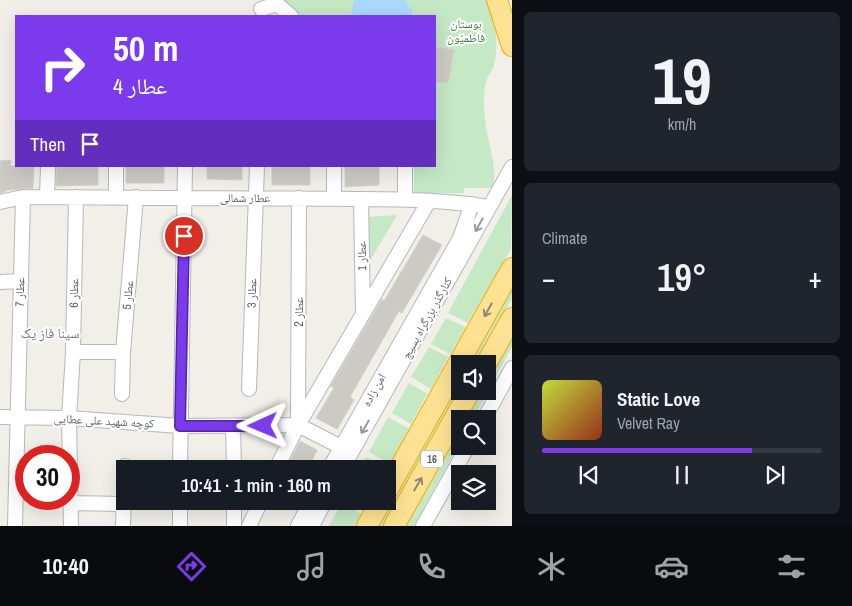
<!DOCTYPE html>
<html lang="en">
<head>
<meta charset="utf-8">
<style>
  body { margin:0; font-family:"Archivo Narrow","Noto Naskh Arabic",sans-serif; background:#20242c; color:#f1f3f6; height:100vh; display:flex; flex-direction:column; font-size:19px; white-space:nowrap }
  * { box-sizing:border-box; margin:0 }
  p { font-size:16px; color:#9ea1a6 }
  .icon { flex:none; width:28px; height:28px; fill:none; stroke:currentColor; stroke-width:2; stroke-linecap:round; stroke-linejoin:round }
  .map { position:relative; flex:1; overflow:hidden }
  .details { display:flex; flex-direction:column; gap:12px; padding:12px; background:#0d0f14; width:340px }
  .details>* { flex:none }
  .guide { position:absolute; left:15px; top:15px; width:421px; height:152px; border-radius:0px; box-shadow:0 5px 20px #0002; background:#7c3aed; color:#fff; overflow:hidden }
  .buttons { position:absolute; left:451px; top:355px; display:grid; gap:10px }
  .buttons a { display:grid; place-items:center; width:45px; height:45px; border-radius:0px; background:#171b24; box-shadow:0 5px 20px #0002; font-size:25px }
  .speed { position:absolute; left:15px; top:445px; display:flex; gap:10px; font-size:25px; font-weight:700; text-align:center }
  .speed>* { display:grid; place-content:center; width:65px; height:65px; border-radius:50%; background:#171b24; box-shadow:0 5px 20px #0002; line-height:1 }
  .speed .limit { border:8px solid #d22; background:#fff; color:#111 }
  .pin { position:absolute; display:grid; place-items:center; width:42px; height:42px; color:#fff; margin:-21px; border:2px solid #fff; border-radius:50%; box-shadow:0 1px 5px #0007 }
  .me { position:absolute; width:55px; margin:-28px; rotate:269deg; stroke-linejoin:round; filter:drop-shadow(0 0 4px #0008) }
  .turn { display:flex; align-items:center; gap:18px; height:105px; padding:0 15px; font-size:22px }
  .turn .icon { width:65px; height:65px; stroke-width:2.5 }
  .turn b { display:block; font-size:35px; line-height:42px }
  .then { display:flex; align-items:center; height:48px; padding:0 15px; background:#0003; gap:10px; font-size:19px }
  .big { font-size:38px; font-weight:600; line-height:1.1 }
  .details .card { flex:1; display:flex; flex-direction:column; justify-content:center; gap:8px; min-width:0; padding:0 18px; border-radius:8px; background:#20242c }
  .details .dial { align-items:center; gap:0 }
  .dial b { font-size:65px; line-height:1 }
  .song { display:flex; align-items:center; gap:15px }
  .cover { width:60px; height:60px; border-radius:8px; background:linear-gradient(135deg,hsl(70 70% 55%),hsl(10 70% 35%)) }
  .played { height:5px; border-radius:2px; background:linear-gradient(90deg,#7c3aed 75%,#363941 75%) }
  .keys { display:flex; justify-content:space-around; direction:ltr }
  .heat { display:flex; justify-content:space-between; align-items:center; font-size:28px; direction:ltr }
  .trip { position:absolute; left:116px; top:460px; width:280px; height:50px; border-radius:0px; background:#171b24; box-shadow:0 5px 20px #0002; font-weight:600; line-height:50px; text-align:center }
  .dock { display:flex; height:80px; justify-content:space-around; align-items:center; background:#090b0e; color:#9ea1a6 }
  .dock .icon { width:35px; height:35px }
  .dock .current { color:#7c3aed }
  .dock b { font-size:22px; color:#f1f3f6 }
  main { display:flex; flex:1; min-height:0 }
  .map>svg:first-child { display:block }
</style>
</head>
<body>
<main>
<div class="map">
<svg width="512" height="526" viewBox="0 0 512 526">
  <rect width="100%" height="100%" fill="#f1efe8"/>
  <path fill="#c5e8c5" d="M283 0H491C495 22 500 46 493 68 491 73 487 76 486 82 483 94 484 108 485 120 487 142 498 166 493 188H464V193L414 194V166H435V16H299L284 3Z
    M512 195 511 249 468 323 448 313Z
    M397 215 367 266 368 217Z
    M512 289V298L477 364H470Z
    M446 318 466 327 450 354 431 344Z
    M512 324V347L473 419H460L475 391H488V369Z
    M429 347 448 357 431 389 411 377Z
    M460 382V391L386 526H378Z
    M409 383 427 394 411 424 392 413Z
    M388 417 409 429 390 464 369 452Z
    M460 420V442L414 526H402Z
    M366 457 387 468 386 469H360Z
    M342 502 362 514 355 526H329Z"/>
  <path fill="#aadaff" d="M354 0H406L408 7 412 9V16H351Z"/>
  <path fill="#cccac5" stroke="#d6d1c6" d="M436 47 454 50 448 83 435 82Z
    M11 160 10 166H34L33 188 9 190 0 193V161Z
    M57 166H98V185L56 186Z
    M126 166H164V183H126Z
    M207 166H242V180L207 179Z
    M272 166H310V185H272Z
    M345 166H379V185L345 187Z
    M423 235 442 245 402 313 399 311 350 397 354 400 337 429 316 418 334 388 331 386 382 299 384 301Z
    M300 441 317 450 308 469H286Z"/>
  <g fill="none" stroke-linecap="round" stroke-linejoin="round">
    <defs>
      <path id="minor" d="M261 9 277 4 291 16
        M116 166V197
        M334 166V198
        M405 166V199
        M47 197 48 166
        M361 199 363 313
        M0 202 23 197 361 199C404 199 447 200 489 207
        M0 282 21 281
        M73 352H123
        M249 389 257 166
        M122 394 123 352 136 197
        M0 417 69 418 180 426 298 425 351 452
        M484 419 512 368
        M298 424 299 198
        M233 426 234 469
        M180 469 185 166
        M276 469 298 425 429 201
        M329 469 460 238 472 204
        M342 469 512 167
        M234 501V526
        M72 503 124 504
        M15 526 23 197
        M71 526 69 418 73 352 76 197
        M123 526 125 466
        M180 526V501
        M249 526 261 501
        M298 526 311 501
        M312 526 325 501
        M423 526 468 446"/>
      <path id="highway" d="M497 0 512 46
        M486 364 512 318
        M388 489 512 268
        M367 526 381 501
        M394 526 470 391"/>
    </defs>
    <use href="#minor" stroke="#b5b8bc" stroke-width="16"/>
    <use href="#highway" stroke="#f9ab00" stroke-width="22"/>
    <use href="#minor" stroke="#fff" stroke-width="14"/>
    <use href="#highway" stroke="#fde293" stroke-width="20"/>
  </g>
  <defs><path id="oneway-shaft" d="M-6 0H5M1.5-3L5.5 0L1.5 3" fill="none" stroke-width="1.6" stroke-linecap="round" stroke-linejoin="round" transform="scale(1.25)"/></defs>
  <g stroke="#979a9d">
    <use href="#oneway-shaft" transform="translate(479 225) rotate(119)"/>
    <use href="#oneway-shaft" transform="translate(365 427) rotate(120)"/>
  </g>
  <g stroke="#8e8975">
    <use href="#oneway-shaft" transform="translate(488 310) rotate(119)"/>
    <use href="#oneway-shaft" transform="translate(418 484) rotate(-60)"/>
  </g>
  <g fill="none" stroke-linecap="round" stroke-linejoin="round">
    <defs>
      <path id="route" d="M184 236 180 426H263"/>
    </defs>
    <use href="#route" stroke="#51269a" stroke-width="12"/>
    <use href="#route" stroke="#7c3aed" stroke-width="9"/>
  </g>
  <g text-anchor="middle" stroke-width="4" stroke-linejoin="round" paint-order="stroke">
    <rect fill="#fff" stroke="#8f9295" stroke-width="1" x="421" y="450.5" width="22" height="17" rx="4"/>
    <g font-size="11" font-weight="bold" fill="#5f6368">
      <text x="432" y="463">16</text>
    </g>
    <g font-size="12" fill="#348238" stroke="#fff">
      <text x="466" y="28">بوستان<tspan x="466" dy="14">فاطمیّون</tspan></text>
    </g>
    <g font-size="12" fill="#5f6368" stroke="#fff">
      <text x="245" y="202">عطار شمالی</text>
      <text transform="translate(362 256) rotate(-91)" y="4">عطار 1</text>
      <text transform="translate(20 292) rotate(-88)" y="4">عطار 7</text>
      <text transform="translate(74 293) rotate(-89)" y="4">عطار 6</text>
      <text transform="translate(252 293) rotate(-88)" y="4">عطار 3</text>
      <text transform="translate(128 295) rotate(-85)" y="4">عطار 5</text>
      <text transform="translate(299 312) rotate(-90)" y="4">عطار 2</text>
      <text transform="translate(427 318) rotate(-61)" y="4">کنارگذر بزرگراه بسیج</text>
      <text transform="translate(374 390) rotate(-61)" y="4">امن زاده</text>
      <text transform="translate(104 421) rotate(3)" y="4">کوچه شهید علی عطایی</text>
    </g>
    <g font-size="14" fill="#70757a" stroke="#fff">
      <text x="50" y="338">سینا فاز یک</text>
    </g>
  </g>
</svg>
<div class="buttons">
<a><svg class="icon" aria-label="sound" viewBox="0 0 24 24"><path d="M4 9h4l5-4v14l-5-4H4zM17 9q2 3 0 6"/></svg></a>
<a><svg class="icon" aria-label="search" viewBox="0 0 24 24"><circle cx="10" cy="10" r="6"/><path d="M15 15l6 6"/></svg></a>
<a><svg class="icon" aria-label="layers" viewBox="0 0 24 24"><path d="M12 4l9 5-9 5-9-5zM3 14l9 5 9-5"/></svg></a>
</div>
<div class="speed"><div class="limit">30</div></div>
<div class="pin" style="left:184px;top:236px;background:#d93025"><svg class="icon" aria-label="arrive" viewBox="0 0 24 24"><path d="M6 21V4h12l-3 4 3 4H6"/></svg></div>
<svg class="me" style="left:263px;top:426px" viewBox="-20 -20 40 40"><path d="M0-17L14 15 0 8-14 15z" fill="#7c3aed" stroke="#fff" stroke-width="4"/></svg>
<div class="trip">10:41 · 1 min · 160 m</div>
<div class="guide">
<div class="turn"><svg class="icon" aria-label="right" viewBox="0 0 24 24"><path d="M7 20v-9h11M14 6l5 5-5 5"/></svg><div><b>50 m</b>عطار 4</div></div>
<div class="then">Then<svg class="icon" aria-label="arrive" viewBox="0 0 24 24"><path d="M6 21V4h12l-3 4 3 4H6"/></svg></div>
</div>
</div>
<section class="details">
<div class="card dial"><b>19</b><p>km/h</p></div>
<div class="card"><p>Climate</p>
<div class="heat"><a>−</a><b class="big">19°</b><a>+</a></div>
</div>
<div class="card">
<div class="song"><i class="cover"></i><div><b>Static Love</b><p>Velvet Ray</p></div></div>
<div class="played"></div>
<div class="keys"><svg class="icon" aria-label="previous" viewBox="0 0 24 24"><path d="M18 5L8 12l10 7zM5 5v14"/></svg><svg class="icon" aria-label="pause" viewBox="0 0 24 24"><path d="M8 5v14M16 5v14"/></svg><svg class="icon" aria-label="next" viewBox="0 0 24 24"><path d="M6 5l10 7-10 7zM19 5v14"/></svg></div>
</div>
</section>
</main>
<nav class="dock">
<b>10:40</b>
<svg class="icon current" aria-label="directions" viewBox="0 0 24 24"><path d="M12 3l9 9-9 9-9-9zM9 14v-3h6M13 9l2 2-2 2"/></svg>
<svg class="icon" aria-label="music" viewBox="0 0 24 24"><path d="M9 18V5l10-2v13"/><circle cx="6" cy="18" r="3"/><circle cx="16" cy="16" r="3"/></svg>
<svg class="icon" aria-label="phone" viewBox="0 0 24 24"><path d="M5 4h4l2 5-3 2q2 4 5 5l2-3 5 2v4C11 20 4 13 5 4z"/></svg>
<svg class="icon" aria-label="climate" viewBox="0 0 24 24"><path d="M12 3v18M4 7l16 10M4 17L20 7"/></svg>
<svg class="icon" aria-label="car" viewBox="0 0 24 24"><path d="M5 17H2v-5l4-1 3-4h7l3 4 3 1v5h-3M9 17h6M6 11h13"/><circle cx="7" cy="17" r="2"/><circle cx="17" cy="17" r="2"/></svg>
<svg class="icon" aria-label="filters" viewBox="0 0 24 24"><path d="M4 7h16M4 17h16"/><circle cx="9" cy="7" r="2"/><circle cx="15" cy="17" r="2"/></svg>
</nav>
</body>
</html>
